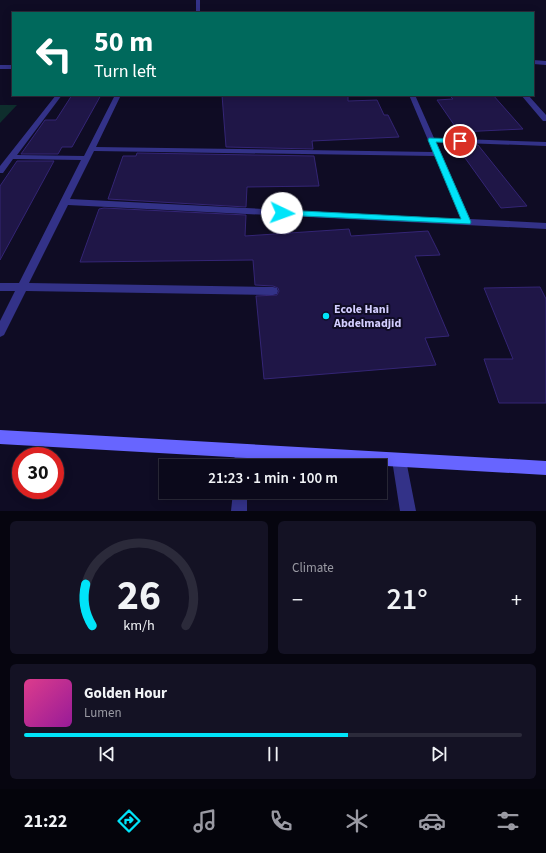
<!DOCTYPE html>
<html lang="en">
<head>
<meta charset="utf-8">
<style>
  body { margin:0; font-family:"Source Sans 3",sans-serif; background:#141224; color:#f1f3f6; height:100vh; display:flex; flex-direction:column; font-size:15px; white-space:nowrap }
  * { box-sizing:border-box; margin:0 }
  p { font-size:13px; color:#9a9aa3 }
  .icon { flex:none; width:22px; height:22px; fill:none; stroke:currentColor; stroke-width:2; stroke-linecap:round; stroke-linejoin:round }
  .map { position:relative; height:511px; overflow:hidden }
  .panel { display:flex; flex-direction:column; gap:10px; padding:10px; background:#06050f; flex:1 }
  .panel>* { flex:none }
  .hud { position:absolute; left:12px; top:12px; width:522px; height:84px; border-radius:0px; box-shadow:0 2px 10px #0003,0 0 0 1px #2b2a3a; background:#00695c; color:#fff; overflow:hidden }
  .speed { position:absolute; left:12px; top:447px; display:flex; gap:8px; font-size:20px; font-weight:700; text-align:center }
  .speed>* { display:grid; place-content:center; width:52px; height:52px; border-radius:50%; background:#0b091b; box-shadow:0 2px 10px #0003,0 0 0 1px #2b2a3a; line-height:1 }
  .speed .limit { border:6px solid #d22; background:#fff; color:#111 }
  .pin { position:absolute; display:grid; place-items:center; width:34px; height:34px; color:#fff; margin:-17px; border:2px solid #fff; border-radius:50%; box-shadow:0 1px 4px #0007 }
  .me { position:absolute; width:44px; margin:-22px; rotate:93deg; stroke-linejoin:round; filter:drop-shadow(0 0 3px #0008) }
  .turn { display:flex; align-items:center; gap:14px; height:84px; padding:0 16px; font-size:18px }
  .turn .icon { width:52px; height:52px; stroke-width:2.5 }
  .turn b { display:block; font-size:28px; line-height:34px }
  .big { font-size:30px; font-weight:600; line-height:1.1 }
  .panel .widget { flex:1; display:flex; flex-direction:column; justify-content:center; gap:6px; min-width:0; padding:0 14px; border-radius:6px; background:#141224 }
  .panel .dial { align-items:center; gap:0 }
  .dial svg { height:104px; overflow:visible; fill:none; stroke:#2b2a3a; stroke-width:7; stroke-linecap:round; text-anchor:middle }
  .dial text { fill:#f1f3f6; stroke:none }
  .song { display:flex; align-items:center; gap:12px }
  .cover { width:48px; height:48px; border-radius:6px; background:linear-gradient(135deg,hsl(330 70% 55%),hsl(300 70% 35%)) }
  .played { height:4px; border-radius:2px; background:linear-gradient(90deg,#00e4f9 65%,#2b2a3a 65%) }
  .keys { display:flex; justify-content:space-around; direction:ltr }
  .heat { display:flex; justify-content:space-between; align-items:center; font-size:22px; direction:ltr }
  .panel .tiles { flex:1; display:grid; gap:10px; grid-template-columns:1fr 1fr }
  .widget:last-child { grid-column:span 2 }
  .trip { position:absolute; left:159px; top:459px; width:228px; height:40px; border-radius:0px; background:#0b091b; box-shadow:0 2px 10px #0003,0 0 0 1px #2b2a3a; font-weight:600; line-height:40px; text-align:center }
  .tab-bar { display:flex; height:64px; justify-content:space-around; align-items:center; background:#04040b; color:#9a9aa3 }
  .tab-bar .icon { width:28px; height:28px }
  .tab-bar .current { color:#00e4f9 }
  .tab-bar b { font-size:18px; color:#f1f3f6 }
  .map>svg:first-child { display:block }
</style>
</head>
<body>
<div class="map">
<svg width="546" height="511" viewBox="0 0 546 511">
  <rect width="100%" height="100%" fill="#0f0c24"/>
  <path fill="#0e2e2d" d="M0 105H17L0 123Z"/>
  <path fill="#1f1647" stroke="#342575" d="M72 95H101L72 147H62L58 154H21L45 120H56Z
    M222 95H348V101L377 100 384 115H388L399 137 312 141 313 149 226 147Z
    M449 95H493L523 129 459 132 437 100 453 99Z
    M455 144 478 145 527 206 501 208Z
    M137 153 314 156 319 186 247 187 246 207 108 199 123 156H136Z
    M17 161H54L0 260V186Z
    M104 208 246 215 245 236 349 229 351 236 428 231 440 255 415 256 449 336 425 338 436 365 264 379 256 296 277 295 279 291 278 288 273 286 255 285 253 260 80 262 99 209Z
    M540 287 546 299V403H499L484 359H513L484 288Z"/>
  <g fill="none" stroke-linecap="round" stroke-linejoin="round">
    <path fill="#333288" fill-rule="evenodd" d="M196 0H200V13H196Z
      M533 60 546 61V65L533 64Z
      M0 65H13V69H0Z
      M56 95H62L17 155 84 156 115 95H121L96 147 433 152 409 95H415L434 138 546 142V146L436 142 470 219 546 223V229L68 205 29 283 273 287 277 288 278 291 277 294 273 295 26 291 4 335 0 337V321L15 291H0V283H19L81 160 13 159 3 173H0V166ZM94 151 435 156 461 219 70 199Z
      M521 95H528L546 115V121H543Z
      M242 444 247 446 249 451 248 466H234L235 451 237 446Z
      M399 453 404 455 406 460 416 511H400L392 460 394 455Z
      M233 492H247V511H231Z"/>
    <path fill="#6765ff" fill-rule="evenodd" d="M0 430 546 461V475L0 444Z"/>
  </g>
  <path fill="#00e4f9" stroke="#0094a2" d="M429 138 460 139 464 141 460 143 436 142 471 222 470 224 282 215 278 213 282 210 461 219 428 140Z"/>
  <circle fill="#00e4f9" stroke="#0f0c24" stroke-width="1.5" cx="326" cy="316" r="4"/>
  <g text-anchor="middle" stroke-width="4" stroke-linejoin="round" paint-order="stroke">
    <g font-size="12" font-weight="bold" fill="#d3ceff" stroke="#0f0c24" text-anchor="start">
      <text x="334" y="313">Ecole Hani<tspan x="334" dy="14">Abdelmadjid</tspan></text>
    </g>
  </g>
</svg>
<div class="speed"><div class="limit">30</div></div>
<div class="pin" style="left:460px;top:141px;background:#d93025"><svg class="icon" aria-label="arrive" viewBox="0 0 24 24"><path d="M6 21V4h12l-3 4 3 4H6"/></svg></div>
<svg class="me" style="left:282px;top:213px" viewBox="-20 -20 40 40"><circle r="19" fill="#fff"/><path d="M0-13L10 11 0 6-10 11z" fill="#00e4f9"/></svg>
<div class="trip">21:23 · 1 min · 100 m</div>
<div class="hud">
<div class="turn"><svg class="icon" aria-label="left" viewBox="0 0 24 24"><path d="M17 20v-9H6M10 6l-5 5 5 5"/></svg><div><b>50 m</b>Turn left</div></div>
</div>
</div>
<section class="panel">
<div class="tiles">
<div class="widget dial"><svg viewBox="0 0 100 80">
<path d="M14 69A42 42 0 1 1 86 69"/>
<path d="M14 69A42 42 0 0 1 9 37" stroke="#00e4f9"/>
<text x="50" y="56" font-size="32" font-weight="700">26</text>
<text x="50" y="72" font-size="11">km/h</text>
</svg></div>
<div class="widget"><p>Climate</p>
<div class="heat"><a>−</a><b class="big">21°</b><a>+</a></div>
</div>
<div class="widget">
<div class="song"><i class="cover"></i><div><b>Golden Hour</b><p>Lumen</p></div></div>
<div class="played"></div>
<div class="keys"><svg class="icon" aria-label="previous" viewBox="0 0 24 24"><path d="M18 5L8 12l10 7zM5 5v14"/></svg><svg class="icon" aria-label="pause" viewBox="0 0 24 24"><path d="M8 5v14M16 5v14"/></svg><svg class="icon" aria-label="next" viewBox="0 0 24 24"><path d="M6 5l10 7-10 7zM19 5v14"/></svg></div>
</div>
</div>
</section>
<nav class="tab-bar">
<b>21:22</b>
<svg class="icon current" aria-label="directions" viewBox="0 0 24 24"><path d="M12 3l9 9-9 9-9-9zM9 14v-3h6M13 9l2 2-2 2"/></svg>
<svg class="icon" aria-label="music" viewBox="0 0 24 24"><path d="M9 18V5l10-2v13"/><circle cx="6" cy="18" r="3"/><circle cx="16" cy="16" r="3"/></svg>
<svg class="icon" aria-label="phone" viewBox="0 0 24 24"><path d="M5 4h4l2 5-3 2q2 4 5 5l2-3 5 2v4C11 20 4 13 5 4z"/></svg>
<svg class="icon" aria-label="climate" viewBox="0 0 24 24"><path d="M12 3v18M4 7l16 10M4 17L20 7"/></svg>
<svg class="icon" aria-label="car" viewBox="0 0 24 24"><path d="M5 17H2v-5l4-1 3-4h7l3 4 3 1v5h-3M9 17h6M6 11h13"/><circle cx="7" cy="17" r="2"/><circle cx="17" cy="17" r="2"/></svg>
<svg class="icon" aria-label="filters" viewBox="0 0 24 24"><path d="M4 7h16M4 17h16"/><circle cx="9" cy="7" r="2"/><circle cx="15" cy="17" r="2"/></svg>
</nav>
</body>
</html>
